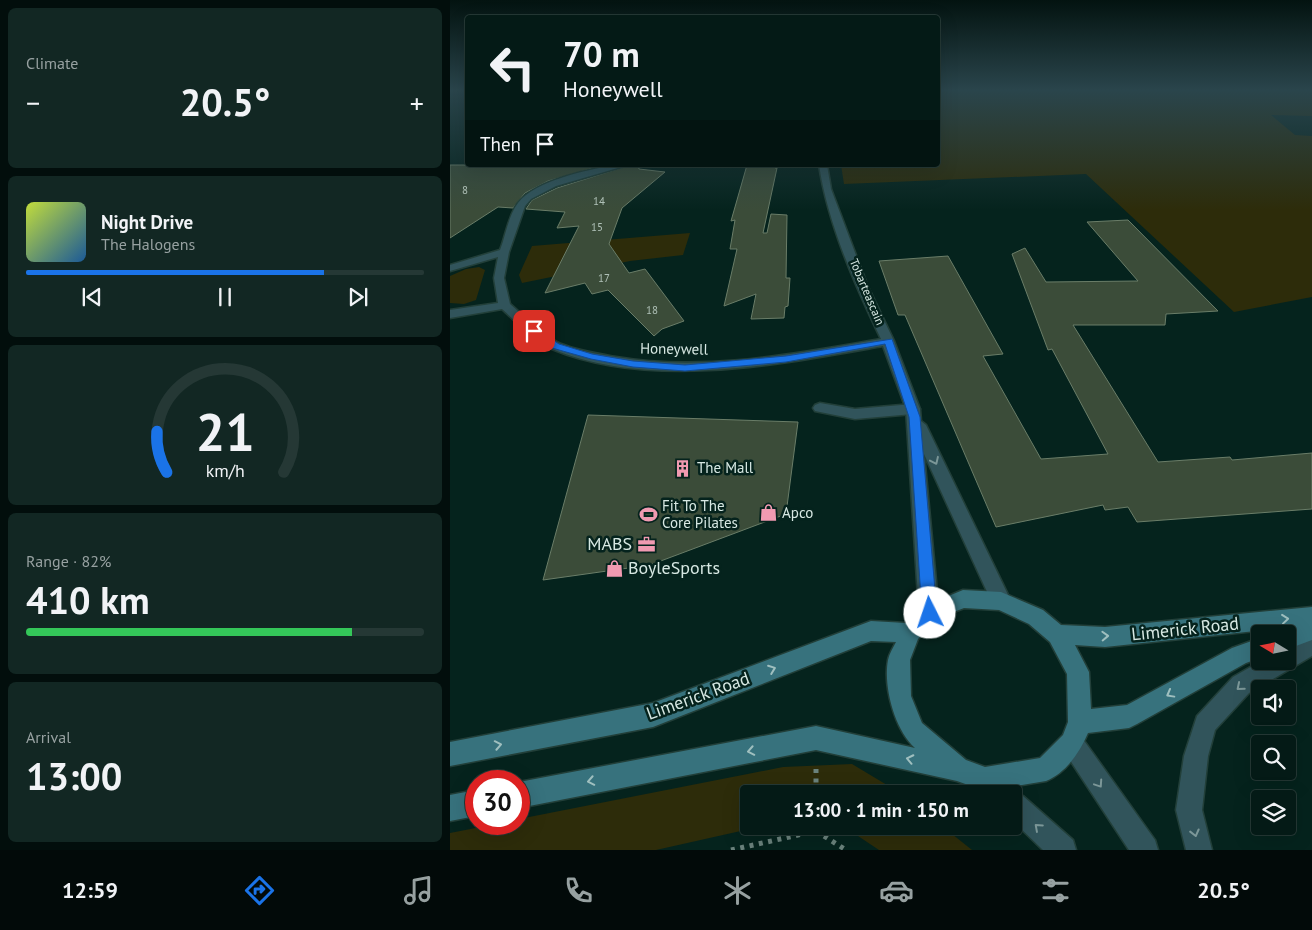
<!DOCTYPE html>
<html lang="en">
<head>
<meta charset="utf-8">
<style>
  body { margin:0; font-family:"PT Sans",sans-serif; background:#122723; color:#f1f3f6; height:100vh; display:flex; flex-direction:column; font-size:19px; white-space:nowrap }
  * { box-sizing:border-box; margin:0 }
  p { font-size:16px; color:#97a1a1 }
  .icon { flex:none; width:28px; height:28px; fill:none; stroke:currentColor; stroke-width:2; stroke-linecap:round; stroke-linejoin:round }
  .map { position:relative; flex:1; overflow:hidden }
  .drawer { display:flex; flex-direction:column; gap:8px; padding:8px; background:#020e0c; width:450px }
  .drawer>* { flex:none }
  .guide { position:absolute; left:15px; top:15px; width:475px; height:152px; border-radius:5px; box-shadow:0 5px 20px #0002,0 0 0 1px #253835; background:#041a16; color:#f1f3f6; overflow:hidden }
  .needle { width:32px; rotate:280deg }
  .controls { position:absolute; left:801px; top:625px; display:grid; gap:10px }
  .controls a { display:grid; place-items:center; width:45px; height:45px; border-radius:5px; background:#041a16; box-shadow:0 5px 20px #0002,0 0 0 1px #253835; font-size:25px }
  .speed { position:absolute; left:15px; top:770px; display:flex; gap:10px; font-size:25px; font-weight:700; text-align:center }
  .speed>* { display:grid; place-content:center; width:65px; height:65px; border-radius:50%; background:#041a16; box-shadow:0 5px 20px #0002,0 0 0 1px #253835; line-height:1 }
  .speed .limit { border:8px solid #d22; background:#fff; color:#111 }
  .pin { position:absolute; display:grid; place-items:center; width:42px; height:42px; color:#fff; margin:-21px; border-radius:10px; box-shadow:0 2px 8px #0006 }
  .me { position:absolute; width:55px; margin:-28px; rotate:356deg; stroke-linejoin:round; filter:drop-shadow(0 0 4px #0008) }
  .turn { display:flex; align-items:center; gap:18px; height:105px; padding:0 15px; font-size:22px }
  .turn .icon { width:65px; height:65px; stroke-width:2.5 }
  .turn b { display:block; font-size:35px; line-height:42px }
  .then { display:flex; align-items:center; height:48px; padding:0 15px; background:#0003; gap:10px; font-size:19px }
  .big { font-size:38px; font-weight:600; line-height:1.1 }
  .drawer .widget { flex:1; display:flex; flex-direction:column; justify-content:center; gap:8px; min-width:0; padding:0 18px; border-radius:8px; background:#122723 }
  .drawer .dial { align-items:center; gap:0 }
  .dial svg { height:130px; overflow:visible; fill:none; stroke:#253835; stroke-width:7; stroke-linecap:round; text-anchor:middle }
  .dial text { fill:#f1f3f6; stroke:none }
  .song { display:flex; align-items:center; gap:15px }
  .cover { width:60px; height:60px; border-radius:8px; background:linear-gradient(135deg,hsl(70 70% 55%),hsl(210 70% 35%)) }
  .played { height:5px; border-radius:2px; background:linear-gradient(90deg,#1a73e8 75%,#253835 75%) }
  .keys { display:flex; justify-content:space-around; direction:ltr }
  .heat { display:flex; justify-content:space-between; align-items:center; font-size:28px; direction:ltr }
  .charge { height:8px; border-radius:4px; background:linear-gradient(90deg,#34c759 82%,#253835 0) }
  .trip { position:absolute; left:290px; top:785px; width:282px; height:50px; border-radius:5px; background:#041a16; box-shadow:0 5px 20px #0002,0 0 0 1px #253835; font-weight:600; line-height:50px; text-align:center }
  .tab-bar { display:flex; height:80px; justify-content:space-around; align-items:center; background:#020a09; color:#97a1a1 }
  .tab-bar .icon { width:35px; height:35px }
  .tab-bar .active { color:#1a73e8 }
  .tab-bar b { font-size:22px; color:#f1f3f6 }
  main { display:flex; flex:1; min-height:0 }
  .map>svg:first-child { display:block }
</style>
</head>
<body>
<main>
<section class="drawer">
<div class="widget"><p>Climate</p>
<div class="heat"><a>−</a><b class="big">20.5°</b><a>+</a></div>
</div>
<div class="widget">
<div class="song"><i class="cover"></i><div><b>Night Drive</b><p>The Halogens</p></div></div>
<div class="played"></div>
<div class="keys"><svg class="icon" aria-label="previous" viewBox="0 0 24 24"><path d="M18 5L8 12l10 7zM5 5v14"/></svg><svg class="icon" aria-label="pause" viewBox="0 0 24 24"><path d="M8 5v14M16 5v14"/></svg><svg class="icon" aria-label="next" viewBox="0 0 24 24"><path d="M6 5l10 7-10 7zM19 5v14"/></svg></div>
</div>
<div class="widget dial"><svg viewBox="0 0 100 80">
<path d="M14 69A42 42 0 1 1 86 69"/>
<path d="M14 69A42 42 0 0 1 8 44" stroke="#1a73e8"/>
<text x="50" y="56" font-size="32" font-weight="700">21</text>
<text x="50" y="72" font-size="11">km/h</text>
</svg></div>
<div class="widget"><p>Range · 82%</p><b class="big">410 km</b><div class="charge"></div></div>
<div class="widget"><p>Arrival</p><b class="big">13:00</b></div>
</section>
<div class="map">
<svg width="862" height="850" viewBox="0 0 862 850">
  <rect width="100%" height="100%" fill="#05231d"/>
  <path fill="#2d2c0a" d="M488 91H862V116L821 115 845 135 862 136V297L784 312 636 174 394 184 391 165H488Z
    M240 233 233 255 180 261 72 283 69 275 82 246Z
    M29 267 35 270 26 300 14 304 0 303V276L16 269Z
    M402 764 452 794H299V826H313L206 850H0V833L46 824H69V819L333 767Z
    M393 826H492L522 850H429Z"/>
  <path fill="#3b4c39" stroke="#6a7d68" d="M0 165H154L98 181 75 193 63 208 48 207 0 238Z
    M180 165H188L189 169 215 172 172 208 159 244 179 273 195 269 234 321 212 329 204 336 158 290 142 294 135 283 95 293 129 226 107 228 115 212 76 209 82 200 107 188Z
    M297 165H326L325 168H327L313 233H317L321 214 337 215 336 278H340L338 306 335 307 334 318 301 319 306 294 274 306 287 249H280L285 220 281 221Z
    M678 220 768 311 716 314 715 325H623L708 462 780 457 782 460 862 453V509L687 522 678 507 655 510 653 505 546 527 455 315H448L429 261 498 256 553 354 533 356 591 459 658 454 602 349 598 350 562 254 575 248 596 282 688 281 637 222Z
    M138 415 348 422 336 514 200 565 93 580Z"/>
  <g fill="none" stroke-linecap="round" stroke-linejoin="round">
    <defs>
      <path id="service" d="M370 403 405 409 463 404 468 406 470 409 468 412 463 414 405 419 365 411 363 408 365 405Z"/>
      <path id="minor" d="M163 165H178L106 186 81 199 75 206 59 252 54 278 60 304C75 317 92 335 111 344 128 351 148 354 166 357 254 372 343 354 431 339 405 285 378 224 369 165H377L381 189 418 287 444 341 470 409 471 421 476 425 561 601 558 607 551 610 544 607 474 454 489 613 486 619 479 622 472 619 469 613 456 409 433 346C331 364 202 390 102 349 83 342 67 322 52 309L0 318V310L48 303 44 278 48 257 0 271V265L50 250C56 235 58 216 68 203 86 180 135 171 163 165Z"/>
      <path id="tertiary" d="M862 634V656L799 693 765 730 758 756 752 810 762 850H736L726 810 734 756 747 716 783 677 811 661H838V647Z
        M622 731 630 735 705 840 708 850H679L614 751 610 743 614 735Z
        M535 767C547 771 559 780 564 792L573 796 623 840 626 850H593L564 822V794H533L526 788 523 779 526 770Z"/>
      <path id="secondary" d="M513 590 551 592 593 610 611 625 655 627 862 607V640L838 649V634H830L843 627 655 647 625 645 639 672 641 709 677 705 782 648 810 638V658L796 663 687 724 679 728 638 733C630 752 616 773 596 781L535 791 507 781 366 750 69 808V782L366 726 465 748C445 730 433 687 438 660 439 654 443 648 446 642L421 641 203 727 0 766V742L203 703 421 621 456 623 472 607ZM514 608 549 610 579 624 600 642 617 674 618 722 613 735 590 758 535 767 516 760 472 723 461 696 460 660 468 639 486 619Z
        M26 790V816L0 821V795Z"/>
    </defs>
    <use href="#service" stroke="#223f39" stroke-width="3"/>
    <use href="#minor" stroke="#223f39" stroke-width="3"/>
    <use href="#tertiary" stroke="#223f39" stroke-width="3"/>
    <use href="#secondary" stroke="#223f39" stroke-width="3"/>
    <path stroke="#6a827c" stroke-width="5" stroke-dasharray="4 5.5" stroke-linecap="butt" d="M366 769V794
      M366 831 396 850
      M281 850 366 831V826"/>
    <use href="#service" fill="#31545b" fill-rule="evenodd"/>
    <use href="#minor" fill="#31545b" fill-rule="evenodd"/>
    <use href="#tertiary" fill="#31545b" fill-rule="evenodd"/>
    <use href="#secondary" fill="#37727d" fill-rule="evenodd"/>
  </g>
  <defs><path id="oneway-chevron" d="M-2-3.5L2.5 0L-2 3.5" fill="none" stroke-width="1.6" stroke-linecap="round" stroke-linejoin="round" transform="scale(1.25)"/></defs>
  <g stroke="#7c9798">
    <use href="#oneway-chevron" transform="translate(485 461) rotate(65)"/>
    <use href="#oneway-chevron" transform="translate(790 687) rotate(140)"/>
    <use href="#oneway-chevron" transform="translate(649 784) rotate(56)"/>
    <use href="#oneway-chevron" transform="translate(588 827) rotate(-138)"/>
    <use href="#oneway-chevron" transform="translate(745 833) rotate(76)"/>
  </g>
  <g stroke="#9fbfbf">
    <use href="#oneway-chevron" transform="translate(835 619) rotate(-6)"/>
    <use href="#oneway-chevron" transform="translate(655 636) rotate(-2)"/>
    <use href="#oneway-chevron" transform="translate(322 669) rotate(-21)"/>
    <use href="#oneway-chevron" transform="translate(720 694) rotate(151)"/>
    <use href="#oneway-chevron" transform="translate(48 745) rotate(-11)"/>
    <use href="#oneway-chevron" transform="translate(301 751) rotate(169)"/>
    <use href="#oneway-chevron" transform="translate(460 759) rotate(-168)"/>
    <use href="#oneway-chevron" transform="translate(141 781) rotate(169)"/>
  </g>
  <linearGradient id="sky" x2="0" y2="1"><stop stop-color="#031310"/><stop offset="0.43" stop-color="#2a454c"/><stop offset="1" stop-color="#2a454c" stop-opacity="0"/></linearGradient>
  <rect width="862" height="210" fill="url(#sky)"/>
  <path fill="#1a73e8" stroke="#114b97" d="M80 329H87L109 344 142 354 183 361 235 365 336 356 442 339 470 417 487 613 485 618 480 620 474 618 472 613 459 417 435 344 336 362 235 371 183 367 141 359 102 348 80 333Z"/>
  <defs>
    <symbol id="building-bare" viewBox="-9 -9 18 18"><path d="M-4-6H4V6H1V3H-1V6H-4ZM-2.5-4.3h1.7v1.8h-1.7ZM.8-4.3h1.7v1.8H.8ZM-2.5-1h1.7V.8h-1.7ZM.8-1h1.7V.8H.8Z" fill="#f19ab1" stroke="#05231d" stroke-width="2.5" paint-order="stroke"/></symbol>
    <symbol id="shop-bare" viewBox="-9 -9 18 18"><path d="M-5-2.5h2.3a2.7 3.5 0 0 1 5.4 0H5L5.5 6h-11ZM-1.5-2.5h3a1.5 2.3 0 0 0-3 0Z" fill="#f19ab1" stroke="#05231d" stroke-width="2.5" paint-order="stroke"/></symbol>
    <symbol id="stadium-bare" viewBox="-9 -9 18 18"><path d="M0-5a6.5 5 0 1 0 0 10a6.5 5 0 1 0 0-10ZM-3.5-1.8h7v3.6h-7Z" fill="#f19ab1" stroke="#05231d" stroke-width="2.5" paint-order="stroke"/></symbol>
    <symbol id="office-bare" viewBox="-9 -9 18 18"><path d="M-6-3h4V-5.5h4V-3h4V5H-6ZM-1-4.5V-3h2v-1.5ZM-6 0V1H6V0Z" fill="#f19ab1" stroke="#05231d" stroke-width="2.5" paint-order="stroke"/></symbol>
  </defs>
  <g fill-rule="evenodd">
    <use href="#building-bare" x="220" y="456" width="25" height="25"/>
    <use href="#shop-bare" x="306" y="500" width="25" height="25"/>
    <use href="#stadium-bare" x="186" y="502" width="25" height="25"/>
    <use href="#office-bare" x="184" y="532" width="25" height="25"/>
    <use href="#shop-bare" x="152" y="556" width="25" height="25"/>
  </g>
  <g text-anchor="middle" stroke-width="5" stroke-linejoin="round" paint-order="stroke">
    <g font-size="11" fill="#b0c1b8">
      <text x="15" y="194">8</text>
      <text x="149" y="205">14</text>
      <text x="147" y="231">15</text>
      <text x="154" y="282">17</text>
      <text x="202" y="314">18</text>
    </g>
    <g font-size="12" fill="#d7e8e3" stroke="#05231d">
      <text transform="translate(417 292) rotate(67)" y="4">Tobarteascain</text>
    </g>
    <g font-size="15" fill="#d7e8e3" stroke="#05231d">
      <text transform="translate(224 349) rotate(1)" y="5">Honeywell</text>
    </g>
    <g font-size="15" fill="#d7e8e3" stroke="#05231d" text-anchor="start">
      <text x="247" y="473">The Mall</text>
      <text x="212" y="511">Fit To The<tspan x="212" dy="17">Core Pilates</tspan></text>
      <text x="332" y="518">Apco</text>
    </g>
    <g font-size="18" fill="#d7e8e3" stroke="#05231d" text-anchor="end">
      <text x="182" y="550">MABS</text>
      <text x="178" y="574" text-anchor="start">BoyleSports</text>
    </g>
    <g font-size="18" fill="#d7e8e3" stroke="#05231d">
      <text transform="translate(735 629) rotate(-6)" y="6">Limerick Road</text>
      <text transform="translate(248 696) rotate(-20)" y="6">Limerick Road</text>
    </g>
  </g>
</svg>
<div class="controls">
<a><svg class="needle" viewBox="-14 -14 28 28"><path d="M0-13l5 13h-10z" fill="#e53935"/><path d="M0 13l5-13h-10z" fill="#97a1a1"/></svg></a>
<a><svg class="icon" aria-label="sound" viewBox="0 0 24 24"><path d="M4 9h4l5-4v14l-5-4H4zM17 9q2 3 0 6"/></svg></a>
<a><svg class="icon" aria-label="search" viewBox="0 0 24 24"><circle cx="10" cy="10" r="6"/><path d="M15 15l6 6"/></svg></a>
<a><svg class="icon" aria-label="layers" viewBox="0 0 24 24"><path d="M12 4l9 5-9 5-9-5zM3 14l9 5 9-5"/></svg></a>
</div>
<div class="speed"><div class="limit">30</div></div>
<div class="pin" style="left:84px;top:331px;background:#d93025"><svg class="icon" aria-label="arrive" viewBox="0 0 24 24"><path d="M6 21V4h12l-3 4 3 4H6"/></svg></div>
<svg class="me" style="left:480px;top:613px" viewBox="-20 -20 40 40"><circle r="19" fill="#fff"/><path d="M0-13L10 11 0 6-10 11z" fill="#1a73e8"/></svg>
<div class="trip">13:00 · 1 min · 150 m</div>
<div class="guide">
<div class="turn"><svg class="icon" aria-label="left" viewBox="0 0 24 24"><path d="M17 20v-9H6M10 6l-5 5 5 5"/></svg><div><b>70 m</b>Honeywell</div></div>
<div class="then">Then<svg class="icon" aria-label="arrive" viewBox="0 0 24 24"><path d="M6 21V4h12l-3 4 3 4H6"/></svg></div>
</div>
</div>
</main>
<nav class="tab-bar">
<b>12:59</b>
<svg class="icon active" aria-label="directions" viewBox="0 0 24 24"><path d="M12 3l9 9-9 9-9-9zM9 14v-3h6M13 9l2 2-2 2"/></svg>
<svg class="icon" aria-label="music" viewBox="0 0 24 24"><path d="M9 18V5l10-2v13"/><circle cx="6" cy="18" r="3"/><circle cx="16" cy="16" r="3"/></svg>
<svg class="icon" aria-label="phone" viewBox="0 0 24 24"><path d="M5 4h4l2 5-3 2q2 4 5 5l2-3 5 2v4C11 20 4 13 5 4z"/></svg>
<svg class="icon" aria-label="climate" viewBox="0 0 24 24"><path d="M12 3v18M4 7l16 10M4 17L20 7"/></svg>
<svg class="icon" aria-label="car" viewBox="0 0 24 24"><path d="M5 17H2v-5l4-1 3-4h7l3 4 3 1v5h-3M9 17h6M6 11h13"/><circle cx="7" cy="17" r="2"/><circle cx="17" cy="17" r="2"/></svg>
<svg class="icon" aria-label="filters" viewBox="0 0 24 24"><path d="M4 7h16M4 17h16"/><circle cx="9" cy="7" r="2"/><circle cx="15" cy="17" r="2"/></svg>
<b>20.5°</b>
</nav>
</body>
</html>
